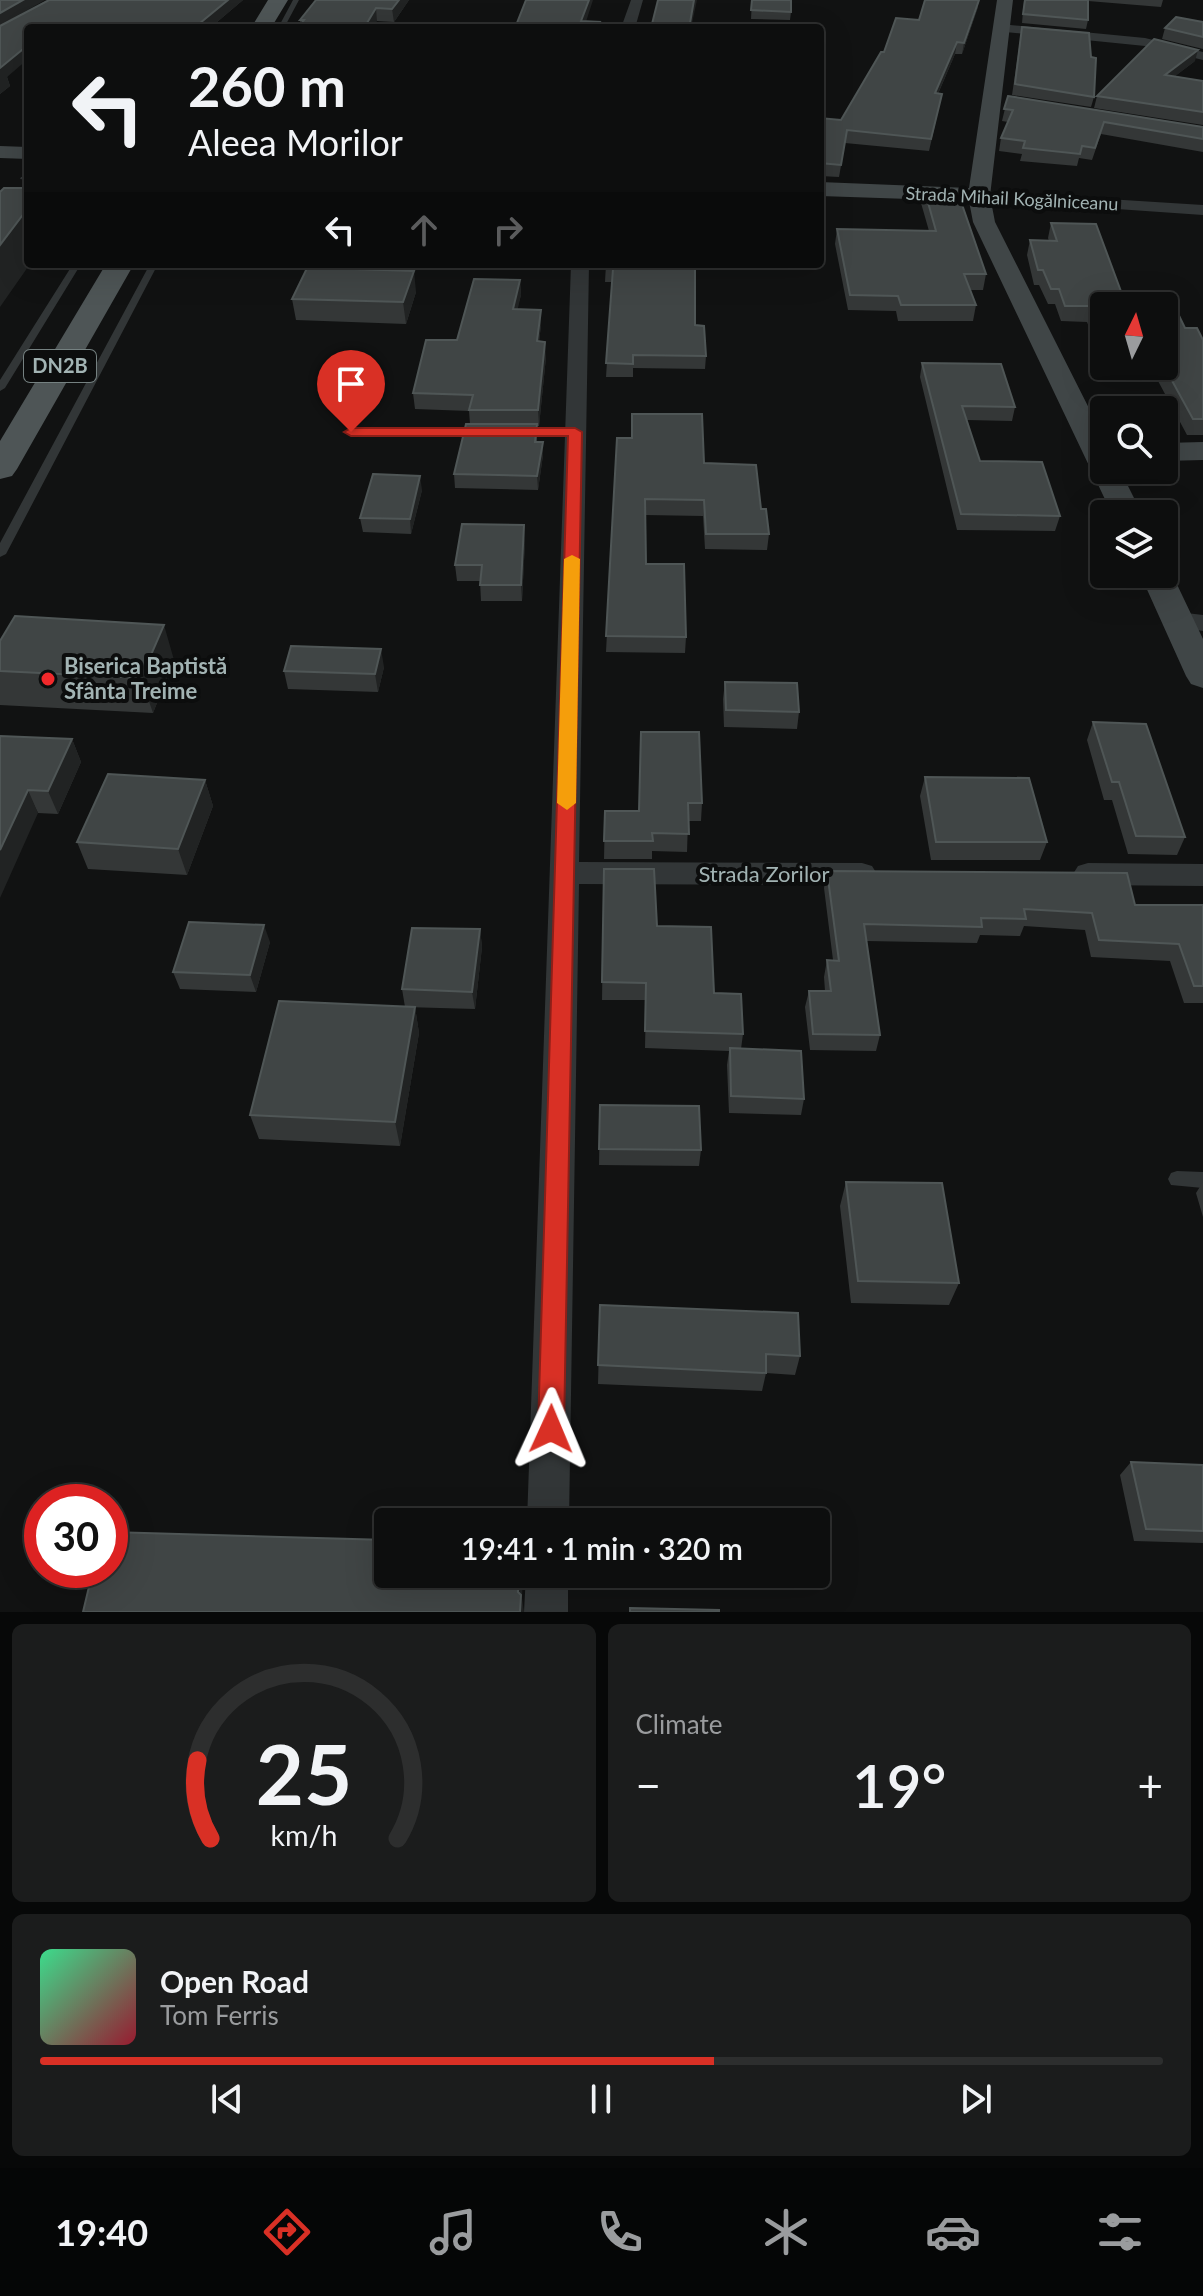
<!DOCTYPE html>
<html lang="en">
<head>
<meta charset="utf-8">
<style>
  body { margin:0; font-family:Lato,sans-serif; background:#1b1c1c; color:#f1f3f6; height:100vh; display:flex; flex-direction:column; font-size:30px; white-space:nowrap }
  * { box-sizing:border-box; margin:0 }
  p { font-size:26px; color:#9a9c9e }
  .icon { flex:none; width:44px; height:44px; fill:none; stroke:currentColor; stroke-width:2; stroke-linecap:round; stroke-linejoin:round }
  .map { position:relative; height:1612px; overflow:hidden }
  .panel { display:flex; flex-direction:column; gap:12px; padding:12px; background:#070808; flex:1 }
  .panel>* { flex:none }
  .guide { position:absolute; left:24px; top:24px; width:800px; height:244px; border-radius:8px; box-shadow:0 8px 32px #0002,0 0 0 2px #2d2e2e; background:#0d0e0e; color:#f1f3f6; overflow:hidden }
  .needle { width:52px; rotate:5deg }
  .buttons { position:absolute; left:1090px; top:292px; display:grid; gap:16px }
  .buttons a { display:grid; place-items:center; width:88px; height:88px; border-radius:8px; background:#0d0e0e; box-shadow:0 8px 32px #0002,0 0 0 2px #2d2e2e; font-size:40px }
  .speed { position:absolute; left:24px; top:1484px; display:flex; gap:16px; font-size:40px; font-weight:700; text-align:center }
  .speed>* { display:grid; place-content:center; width:104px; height:104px; border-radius:50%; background:#0d0e0e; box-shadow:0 8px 32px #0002,0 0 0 2px #2d2e2e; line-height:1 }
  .speed .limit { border:12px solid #d22; background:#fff; color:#111 }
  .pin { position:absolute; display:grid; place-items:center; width:68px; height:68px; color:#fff; margin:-82px -34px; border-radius:50% 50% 50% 0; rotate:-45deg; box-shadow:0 0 8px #0007 }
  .pin .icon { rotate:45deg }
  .me { position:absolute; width:88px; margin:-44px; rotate:1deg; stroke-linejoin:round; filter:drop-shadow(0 0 6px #0008) }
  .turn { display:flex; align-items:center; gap:28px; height:168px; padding:0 32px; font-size:36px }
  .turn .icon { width:104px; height:104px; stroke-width:2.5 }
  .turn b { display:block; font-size:56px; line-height:68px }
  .lanes { display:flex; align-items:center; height:76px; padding:0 32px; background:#0003; justify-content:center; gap:40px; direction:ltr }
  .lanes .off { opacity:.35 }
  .big { font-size:60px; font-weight:600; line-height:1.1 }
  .panel .tile { flex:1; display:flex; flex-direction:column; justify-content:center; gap:12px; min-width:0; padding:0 28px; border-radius:12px; background:#1b1c1c }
  .panel .dial { align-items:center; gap:0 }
  .dial svg { height:208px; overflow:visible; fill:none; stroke:#2d2e2e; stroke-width:7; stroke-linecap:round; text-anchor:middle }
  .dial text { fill:#f1f3f6; stroke:none }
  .song { display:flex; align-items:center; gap:24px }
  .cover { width:96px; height:96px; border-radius:12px; background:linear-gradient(135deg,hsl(150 70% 55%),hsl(350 70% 35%)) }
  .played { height:8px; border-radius:4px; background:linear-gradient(90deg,#d93025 60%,#2d2e2e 60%) }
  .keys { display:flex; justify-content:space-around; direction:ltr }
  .heat { display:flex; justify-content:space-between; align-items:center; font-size:44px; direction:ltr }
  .panel .tiles { flex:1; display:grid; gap:12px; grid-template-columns:1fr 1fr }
  .tile:last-child { grid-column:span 2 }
  .trip { position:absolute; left:374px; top:1508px; width:456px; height:80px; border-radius:8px; background:#0d0e0e; box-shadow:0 8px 32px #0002,0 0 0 2px #2d2e2e; font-weight:600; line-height:80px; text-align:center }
  .tab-bar { display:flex; height:128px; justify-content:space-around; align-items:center; background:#050606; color:#9a9c9e }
  .tab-bar .icon { width:56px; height:56px }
  .tab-bar .active { color:#d93025 }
  .tab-bar b { font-size:36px; color:#f1f3f6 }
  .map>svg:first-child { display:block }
</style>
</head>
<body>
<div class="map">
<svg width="1203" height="1612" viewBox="0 0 1203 1612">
  <rect width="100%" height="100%" fill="#111212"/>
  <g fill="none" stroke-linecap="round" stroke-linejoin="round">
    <path fill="#323637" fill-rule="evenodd" d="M293 0H299L284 28H278Z
      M28 176V180L20 179 21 177Z
      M73 264H81L5 388 0 391V380Z
      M150 264H158L6 554 0 557V543Z
      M351 429H482L487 432 482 435 347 434V430Z
      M575 429 580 432 579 434 519 435 514 432 519 429Z
      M1177 1171 1203 1172V1188L1171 1185 1168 1179 1171 1173Z"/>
    <path fill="#323637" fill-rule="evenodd" d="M631 0H643L635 28H621Z
      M1000 24 1145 38 1203 52V60L1145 46 995 31 993 28Z
      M979 191 1203 205V215L973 199V193Z
      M571 264H589L579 862 862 863 872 866 877 874 872 882 862 885 579 884 569 1522H527Z
      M1178 612 1203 615V631L1169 626 1166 620 1169 614Z
      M1088 863 1203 864V886L1088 885 1078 882 1073 874 1078 866Z
      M526 1574H568V1612H524Z"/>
    <path fill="#404647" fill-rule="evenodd" d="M997 0H1013L990 196 995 222 1104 438V470H1120L1142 514H1112L973 222 969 201 820 196V182L969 188Z
      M0 146 28 147V159L0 158Z
      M1203 442V460L1164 461V443Z
      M1164 566 1172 574 1203 639V688L1191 684 1186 676 1140 574H1164Z"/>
    <path fill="#4e5556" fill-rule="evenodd" d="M268 0H288L271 28H251Z
      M106 264H134L17 469 12 476 0 479V441Z"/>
  </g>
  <path fill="#343737" d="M49 0H243L210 28H28L7 77 10 86 0 94V26Z
    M409 0 394 22 377 21 300 25V20Z
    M752 0 791 12 790 20 751 19Z
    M1024 0H1163L1161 7 1088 1V20L1086 29 1022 23Z
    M978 7 962 54H955L938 94H942L929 151 845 143 839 177 820 176V118L841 120 919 20Z
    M1203 22V49L1162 39 1165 28Z
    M1022 27 1094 97 1091 107 1012 95Z
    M1195 61 1175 76 1203 81V125L1094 108 1097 96Z
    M1008 96 1203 127V152L1101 134 1092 160 1079 158 1077 166 1020 161 1022 154 999 151 1001 138 1008 122 1002 121Z
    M924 188 986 274 983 290H970L976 305 973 321H898L896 311 848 310 835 244 837 229 929 231 921 203Z
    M1051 223 1096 224 1122 294 1169 295 1185 328H1197L1203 340V435H1187L1150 366H1164V306H1104V352H1098L1087 322 1061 321 1055 304H1048L1039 285H1034L1027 255 1030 240 1049 241 1048 238Z
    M606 264 695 325 706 356 705 369 633 368V377H606L612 282H605Z
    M366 270 416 292 406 324 296 320 292 299Z
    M520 280 521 295 517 309 541 310V325L539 342 546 357 539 426H537V442L543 455 538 490 455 488 454 474 470 424 469 411 415 409 413 393 457 340Z
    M922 363 1015 407 1012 421 967 420 980 461 1060 516 1055 531 957 530 920 377Z
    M617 438 704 463 761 509 769 534 767 550 705 549 703 516 645 515 646 564 686 637 685 653 606 652Z
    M422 490 411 534 363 532 360 518Z
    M525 541 522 601H481L480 581H457L455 565Z
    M0 641 174 660 153 713 0 705Z
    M384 667 378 692 288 689 284 671Z
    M725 682 799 712 797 729 724 727 723 699Z
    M1093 722 1185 837 1177 855 1128 854 1112 800H1104L1087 740Z
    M641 732 702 803 701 821H688L687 852 652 851V859H604L605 811H639Z
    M0 736 72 739 81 762 58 814 38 813Z
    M925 777 1047 842 1040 860H931L920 796Z
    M205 780 213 806 187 875 88 869 77 842Z
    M604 869 657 926 714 993 743 1034 741 1049 804 1099 801 1115 729 1113 727 1065 729 1051 645 1048 646 1000H602Z
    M827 871 1135 905H1203V1003H1184L1170 961 1091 957 1085 930 1024 926 1020 936 980 935 977 943 866 941 880 1035 876 1051 810 1050 805 1007 809 991H825L824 977 827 960H833L824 888Z
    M480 929 482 947 475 1009 405 1007 402 989Z
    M270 942 256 992 180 989 173 972Z
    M415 1007 419 1033 400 1146 259 1139 250 1115Z
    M600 1105 701 1150 699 1166 599 1165Z
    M846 1182 959 1283 949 1305 851 1303 840 1206Z
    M1203 1182V1217L1196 1193Z
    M600 1305 800 1356 795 1375 766 1373 762 1391 598 1384Z
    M1131 1462 1203 1465V1543L1134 1541 1120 1475Z"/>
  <path fill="#212323" d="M23 0H45L0 26V13Z
    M228 0H243L210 28H194Z
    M399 0H409L394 22 392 9Z
    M589 0H593L584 28 581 21Z
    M694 0H697L691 28 690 23Z
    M979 0 978 7 962 54 964 43Z
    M376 8 377 21 373 28H364Z
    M957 42 955 54 933 105 935 93Z
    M28 45V59L7 77 10 86 0 94V68Z
    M1198 50 1195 61 1161 87 1165 75Z
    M28 208V264H30L0 307V245Z
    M357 264H369L358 290 355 269Z
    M414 271 416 292 406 324 403 302Z
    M520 280 521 295 514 325 513 309Z
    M541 310V325L537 357V341Z
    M545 342 546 357 539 426 538 410Z
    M543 442V455L538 490 537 476Z
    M420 476 422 490 411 534 410 519Z
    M524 525 525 541 522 601 521 585Z
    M164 625 174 660 153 713 141 678Z
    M381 649 384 667 378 692 375 674Z
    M72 739 81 762 58 814 48 791Z
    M205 780 213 806 187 875 178 849Z
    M28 790 38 813 0 898V850Z
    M264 925 270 942 256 992 250 975Z
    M480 929 482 947 475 1009 472 992Z
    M415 1007 419 1033 400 1146 395 1122Z
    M519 1574H523L522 1598 524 1612H520L518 1592Z"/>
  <path fill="#404545" stroke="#4f5656" stroke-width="2" d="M0 0H23L0 13Z
    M49 0H228L194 28H115L55 24 50 28H28V45L0 68V26Z
    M316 0H399L392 9 376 8 364 28H298L304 20H300Z
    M526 0H589L581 21 600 22 598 28H515Z
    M658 0H694L690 23 749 25V28H651Z
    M752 0H791V12L751 10Z
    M925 0H979L964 43 957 42 935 93 942 94 931 139 847 130 841 165 820 163V118L841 120 881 52H884L896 18 919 20Z
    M1025 0H1088V20L1023 14Z
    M1176 17 1203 22V37L1165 28Z
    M1022 27 1089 33 1091 57 1096 58 1094 97 1015 84Z
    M1154 39 1198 50 1165 75 1203 81V112L1097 96Z
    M1008 96 1203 127V139L1104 122 1095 148 1082 146 1080 154 1023 148 1025 141 1001 138 1013 110 1004 109Z
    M4 188H28V208L0 245V192Z
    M924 188 957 190 986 274H964L976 305H901L898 296 850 295 837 229 936 231Z
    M1051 223 1096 224 1122 294 1169 295 1185 328H1197L1203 340V419H1193L1164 366V306H1104V336H1103L1091 306H1065L1059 289H1051L1043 270H1038L1030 240 1057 241Z
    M309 264H357L355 269 414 271 403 302 292 299Z
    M606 264H695V325L704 326 706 356 633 355V364L606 363 613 269H605Z
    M474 279 520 280 513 309 541 310 537 341 545 342 538 410H469L473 395 413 393 426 340H457Z
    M922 363 1001 364 1015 407 962 406 980 461 1042 462 1060 516 961 514Z
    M632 414H702L704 463 756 465 761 509H766L769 534H706L704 500 645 499 646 564H684L686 637 606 636 617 438H632Z
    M466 424H537L535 442H543L537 476 454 474Z
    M373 474 420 476 410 519 360 518Z
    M462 524 524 525 521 585H480L482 565H455Z
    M15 616 164 625 141 678 0 671V641Z
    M291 646 381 649 375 674 284 671Z
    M725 682 797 683 799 712 726 710Z
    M1093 722 1146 724 1185 837 1136 836 1119 782H1112Z
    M641 732H699L702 803H688L689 834 652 833 653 841H604L605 811H639Z
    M0 736 72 739 48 791 28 790 0 850Z
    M108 774 205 780 178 849 77 842Z
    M925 777 1029 778 1047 842H936Z
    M604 869H654L657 926 711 927 714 993 741 994 743 1034 645 1031 646 983 602 982Z
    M827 871 1127 873 1135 905H1203V986H1194L1179 944 1099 940 1092 913 1024 909 1026 919 981 918 982 927 864 924 880 1035 813 1034 809 991H831L827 960 839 961Z
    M189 922 264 925 250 975 173 972Z
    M412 928 480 929 472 992 402 989Z
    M279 1001 415 1007 395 1122 250 1115Z
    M730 1048 801 1051 804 1099 731 1096Z
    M600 1105 699 1106 701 1150 599 1149Z
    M846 1182 942 1183 959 1283 858 1281Z
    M600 1305 798 1313 800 1356 766 1354V1373L598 1365Z
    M1131 1462 1203 1465V1531L1146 1529Z
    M110 1532 388 1540V1574H519L518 1592 521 1595 520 1612H83L93 1570H110Z
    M630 1608 719 1610V1612H630Z"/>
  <path fill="#d93025" stroke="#8d1f18" stroke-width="2" d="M575 428 582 432 564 1429 560 1438 551 1442 541 1438 538 1429 568 436H351L344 432 351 428Z"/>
  <path fill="#f59e0b" d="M572 555 580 559 576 803 567 810 557 803 564 559Z"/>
  <circle fill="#f2292b" stroke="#0c0d0d" stroke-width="3" cx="48" cy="679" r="8"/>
  <g text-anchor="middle" stroke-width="8" stroke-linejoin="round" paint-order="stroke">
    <g font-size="18" fill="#a2b3b3" stroke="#0c0d0d">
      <text transform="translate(1012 199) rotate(3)" y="6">Strada Mihail Kogălniceanu</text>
    </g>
    <rect fill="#0c0d0d" stroke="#758181" stroke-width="2" x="24" y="350" width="72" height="32" rx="6"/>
    <g font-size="20" font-weight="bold" fill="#a2b3b3">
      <text x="60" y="373">DN2B</text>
    </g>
    <g font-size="22" font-weight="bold" fill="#a2b3b3" stroke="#0c0d0d" text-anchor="start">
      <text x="64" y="674">Biserica Baptistă<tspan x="64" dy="25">Sfânta Treime</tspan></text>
    </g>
    <g font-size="22" fill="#a2b3b3" stroke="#0c0d0d">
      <text x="764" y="882">Strada Zorilor</text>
    </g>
  </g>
</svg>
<div class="buttons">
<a><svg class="needle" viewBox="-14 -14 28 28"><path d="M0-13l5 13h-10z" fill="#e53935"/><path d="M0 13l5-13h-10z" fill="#9a9c9e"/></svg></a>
<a><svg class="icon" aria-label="search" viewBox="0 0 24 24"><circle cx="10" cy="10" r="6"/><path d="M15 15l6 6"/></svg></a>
<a><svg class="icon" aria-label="layers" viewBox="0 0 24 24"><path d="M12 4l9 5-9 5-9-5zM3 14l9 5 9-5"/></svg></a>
</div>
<div class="speed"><div class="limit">30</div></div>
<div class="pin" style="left:351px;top:432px;background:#d93025"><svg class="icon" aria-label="arrive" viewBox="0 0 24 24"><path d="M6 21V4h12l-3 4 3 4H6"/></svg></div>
<svg class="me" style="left:551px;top:1429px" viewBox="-20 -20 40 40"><path d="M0-17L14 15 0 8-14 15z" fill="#d93025" stroke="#fff" stroke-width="4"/></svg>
<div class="trip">19:41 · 1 min · 320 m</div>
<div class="guide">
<div class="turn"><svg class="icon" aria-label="left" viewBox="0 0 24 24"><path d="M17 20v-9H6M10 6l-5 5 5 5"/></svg><div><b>260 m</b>Aleea Morilor</div></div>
<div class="lanes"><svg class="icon" aria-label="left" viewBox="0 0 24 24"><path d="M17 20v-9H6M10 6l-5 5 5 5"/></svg><svg class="icon off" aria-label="ahead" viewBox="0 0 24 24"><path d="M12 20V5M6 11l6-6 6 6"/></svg><svg class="icon off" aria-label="right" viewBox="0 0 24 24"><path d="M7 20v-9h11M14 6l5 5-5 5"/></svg></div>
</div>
</div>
<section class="panel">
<div class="tiles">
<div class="tile dial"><svg viewBox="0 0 100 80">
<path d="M14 69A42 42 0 1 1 86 69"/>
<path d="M14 69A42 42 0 0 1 9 39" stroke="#d93025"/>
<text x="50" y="56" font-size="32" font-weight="700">25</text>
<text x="50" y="72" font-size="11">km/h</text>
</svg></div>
<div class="tile"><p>Climate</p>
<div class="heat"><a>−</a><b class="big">19°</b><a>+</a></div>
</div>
<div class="tile">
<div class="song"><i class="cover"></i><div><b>Open Road</b><p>Tom Ferris</p></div></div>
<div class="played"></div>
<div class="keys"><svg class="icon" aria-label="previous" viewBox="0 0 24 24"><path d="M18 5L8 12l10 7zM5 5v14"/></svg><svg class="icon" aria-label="pause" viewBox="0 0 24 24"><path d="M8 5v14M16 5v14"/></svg><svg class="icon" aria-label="next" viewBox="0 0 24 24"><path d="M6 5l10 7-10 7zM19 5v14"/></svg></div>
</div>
</div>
</section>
<nav class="tab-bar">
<b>19:40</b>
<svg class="icon active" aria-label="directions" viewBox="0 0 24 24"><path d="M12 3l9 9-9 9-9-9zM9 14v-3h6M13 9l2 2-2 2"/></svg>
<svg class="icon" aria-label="music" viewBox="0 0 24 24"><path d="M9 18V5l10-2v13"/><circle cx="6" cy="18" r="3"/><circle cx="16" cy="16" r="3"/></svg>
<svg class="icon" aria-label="phone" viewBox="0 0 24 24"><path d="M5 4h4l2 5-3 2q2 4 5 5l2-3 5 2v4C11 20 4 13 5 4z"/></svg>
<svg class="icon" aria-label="climate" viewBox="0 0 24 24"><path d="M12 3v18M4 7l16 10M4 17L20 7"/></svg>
<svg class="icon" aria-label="car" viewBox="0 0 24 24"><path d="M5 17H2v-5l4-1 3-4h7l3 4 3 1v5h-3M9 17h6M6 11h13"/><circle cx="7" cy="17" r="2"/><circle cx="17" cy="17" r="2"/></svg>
<svg class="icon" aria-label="filters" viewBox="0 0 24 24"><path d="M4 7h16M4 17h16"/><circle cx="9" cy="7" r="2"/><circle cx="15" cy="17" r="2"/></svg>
</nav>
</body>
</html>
